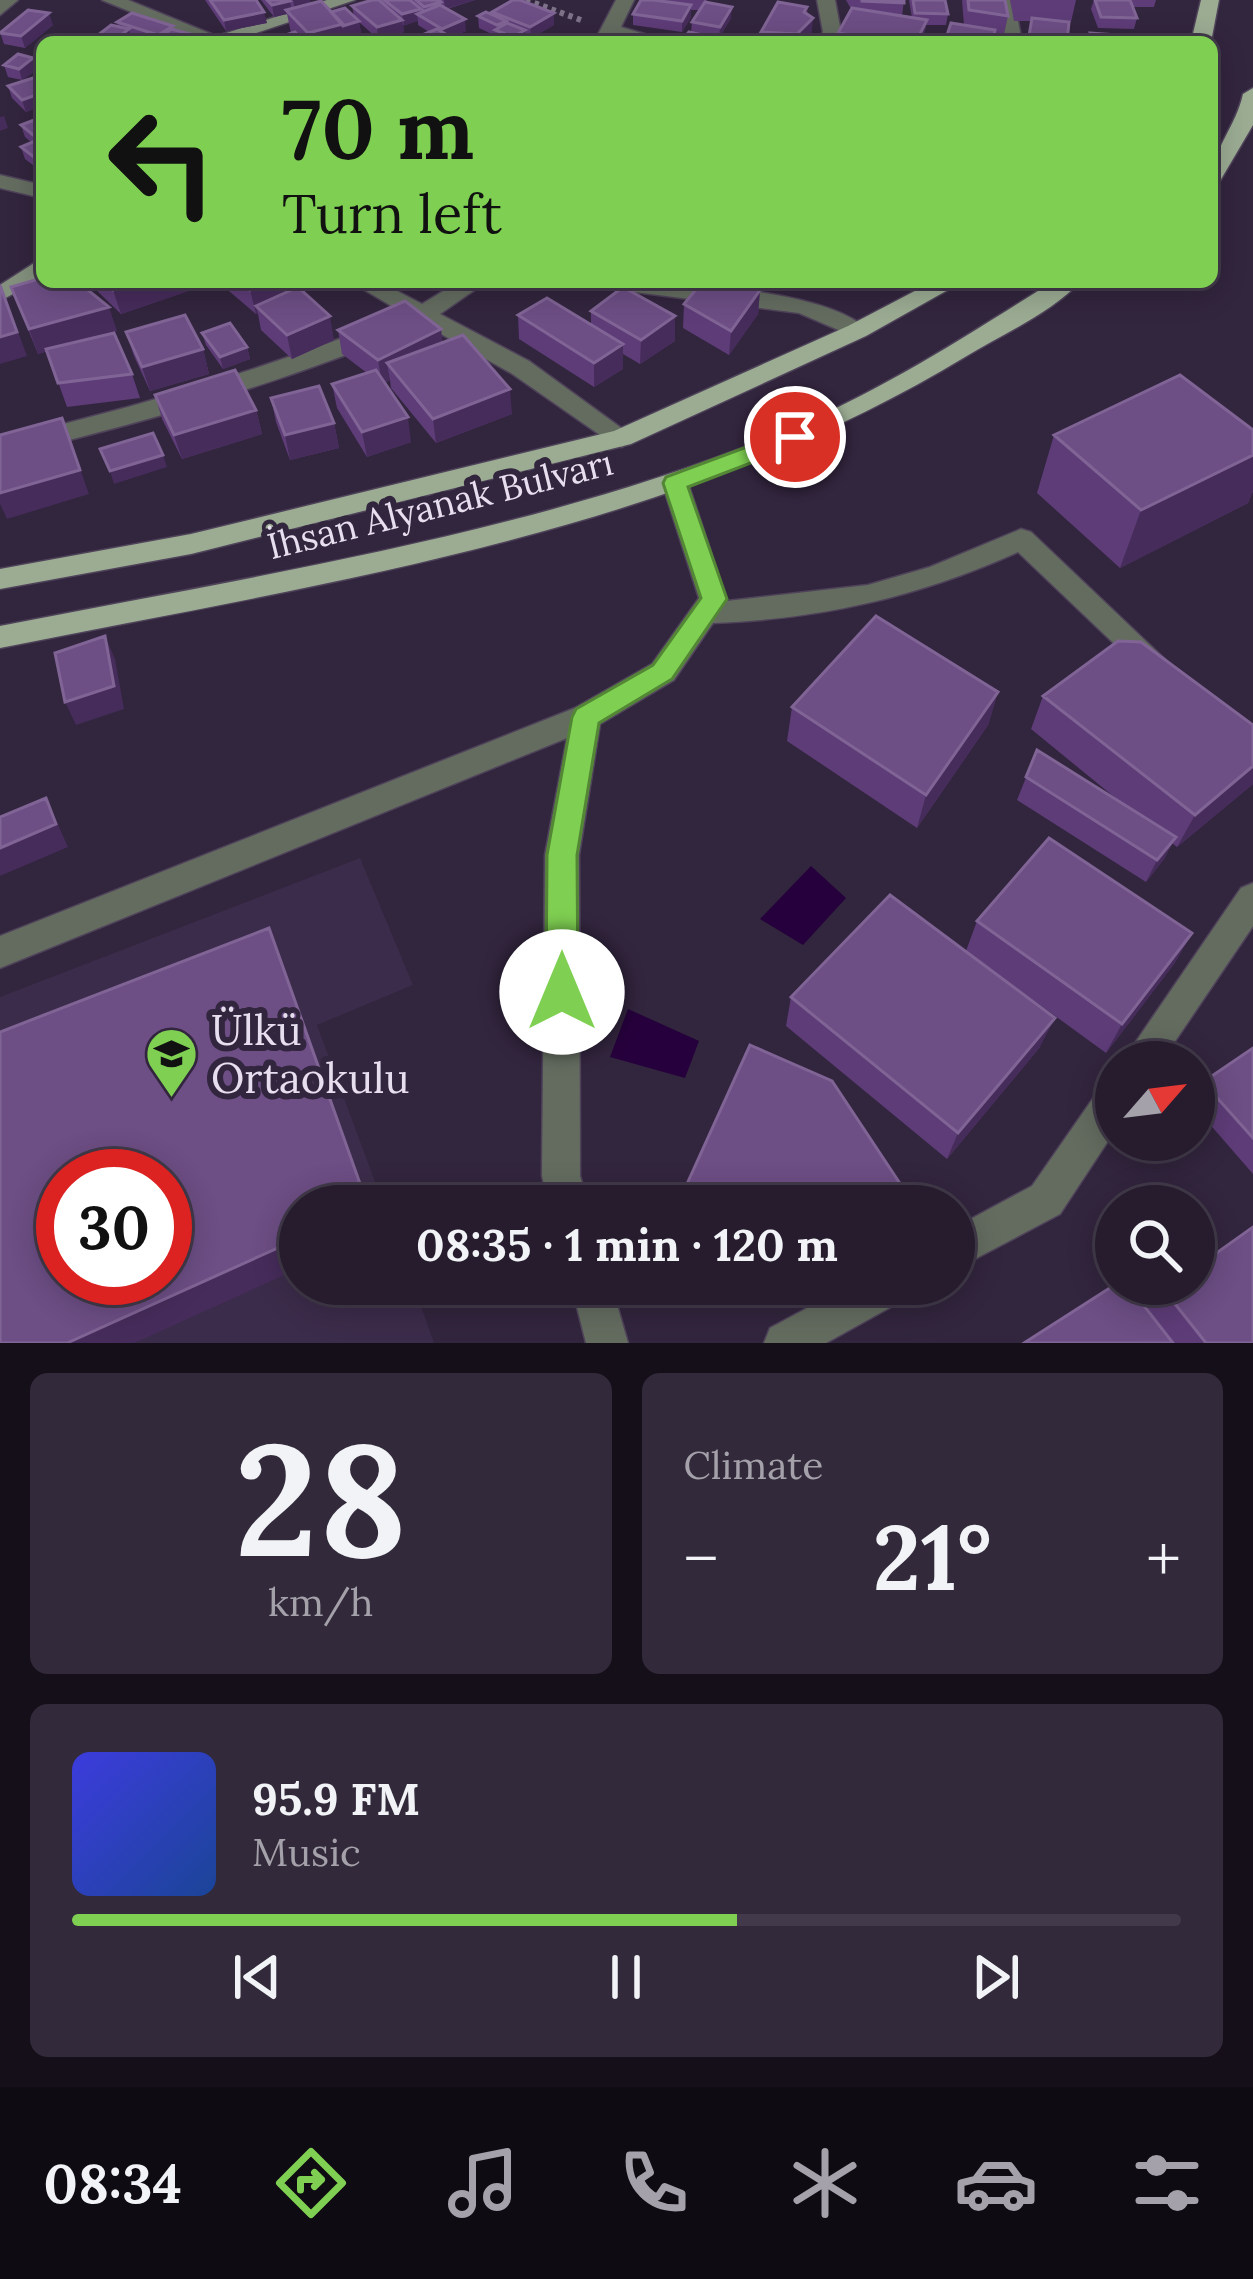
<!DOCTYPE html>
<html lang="en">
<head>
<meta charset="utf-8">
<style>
  body { margin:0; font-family:Lora,serif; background:#32293a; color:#f1f3f6; height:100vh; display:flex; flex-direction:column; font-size:45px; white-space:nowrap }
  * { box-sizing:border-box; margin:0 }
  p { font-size:39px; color:#a4a1aa }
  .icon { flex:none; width:66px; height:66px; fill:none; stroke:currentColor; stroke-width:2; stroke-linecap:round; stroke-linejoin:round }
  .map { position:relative; height:1343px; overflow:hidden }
  .sheet { display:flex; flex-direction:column; gap:30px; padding:30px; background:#150f19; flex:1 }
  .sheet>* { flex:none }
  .hud { position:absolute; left:36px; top:36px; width:1182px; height:252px; border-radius:18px; box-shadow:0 6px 30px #0003,0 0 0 3px #423a4a; background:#7fd052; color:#111; overflow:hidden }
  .needle { width:78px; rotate:62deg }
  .fabs { position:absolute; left:1095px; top:1041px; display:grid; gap:24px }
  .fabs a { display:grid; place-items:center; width:120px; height:120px; border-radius:50%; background:#261c2e; box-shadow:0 6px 30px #0003,0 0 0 3px #423a4a; font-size:60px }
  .speed { position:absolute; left:36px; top:1149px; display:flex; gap:24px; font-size:60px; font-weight:700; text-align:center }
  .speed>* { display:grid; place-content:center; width:156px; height:156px; border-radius:50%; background:#261c2e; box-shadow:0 6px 30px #0003,0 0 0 3px #423a4a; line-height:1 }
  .speed .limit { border:18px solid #d22; background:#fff; color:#111 }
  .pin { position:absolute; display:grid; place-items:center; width:102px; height:102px; color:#fff; margin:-51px; border:6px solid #fff; border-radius:50%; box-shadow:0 3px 12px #0007 }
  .me { position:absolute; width:132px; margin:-66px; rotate:0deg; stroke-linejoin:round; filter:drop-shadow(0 0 9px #0008) }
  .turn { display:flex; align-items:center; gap:42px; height:252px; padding:0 48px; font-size:54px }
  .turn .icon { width:156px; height:156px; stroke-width:2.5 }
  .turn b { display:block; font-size:84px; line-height:102px }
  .big { font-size:90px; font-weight:800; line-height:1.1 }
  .sheet .card { flex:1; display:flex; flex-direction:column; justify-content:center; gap:18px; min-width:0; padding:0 42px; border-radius:18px; background:#32293a }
  .sheet .dial { align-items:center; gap:0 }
  .dial b { font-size:156px; line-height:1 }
  .song { display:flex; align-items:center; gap:36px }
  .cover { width:144px; height:144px; border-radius:18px; background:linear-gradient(135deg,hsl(240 70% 55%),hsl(220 70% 35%)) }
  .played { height:12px; border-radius:6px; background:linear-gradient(90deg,#7fd052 60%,#423a4a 60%) }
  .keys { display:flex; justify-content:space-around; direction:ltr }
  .heat { display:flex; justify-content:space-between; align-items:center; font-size:66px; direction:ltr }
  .sheet .tiles { flex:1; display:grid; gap:30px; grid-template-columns:1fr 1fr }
  .card:last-child { grid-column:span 2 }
  .trip { position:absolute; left:279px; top:1185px; width:696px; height:120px; border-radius:60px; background:#261c2e; box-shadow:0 6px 30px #0003,0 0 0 3px #423a4a; font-weight:800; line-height:120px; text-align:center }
  .tab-bar { display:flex; height:192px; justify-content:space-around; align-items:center; background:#0f0b12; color:#a4a1aa }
  .tab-bar .icon { width:84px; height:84px }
  .tab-bar .selected { color:#7fd052 }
  .tab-bar b { font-size:54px; color:#f1f3f6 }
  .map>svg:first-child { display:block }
</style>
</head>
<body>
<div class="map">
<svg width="1253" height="1343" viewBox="0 0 1253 1343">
  <rect width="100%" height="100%" fill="#32253e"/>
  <path fill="#3c2c4b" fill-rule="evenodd" d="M360 858 413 985 317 1025 384 1206H300V1284H413L434 1343H0V997ZM63 1176H165V1278H63Z"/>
  <path fill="#26003c" d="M811 866 846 898 803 945 760 919Z
    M628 1009 699 1041 685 1078 610 1057Z"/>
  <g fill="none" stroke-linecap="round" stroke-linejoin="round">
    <defs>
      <path id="street" d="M0 0H18L0 15Z
        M102 0H128L221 38 205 42Z
        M616 0H634L621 27 671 42 616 38 614 42H594Z
        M817 0H835L841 32 837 42H817L823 32Z
        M996 0H1014L1022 42H1002Z
        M0 175 42 185V198L0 188Z
        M351 282H380L422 304 458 282H486L440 314 529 361 635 438 622 447 613 444 511 373 423 324C287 382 144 423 0 457V439C138 408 273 366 405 314Z
        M599 282C663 282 824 286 869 331L857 338 799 313 611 289Z
        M675 474 688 483 727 601 868 585 930 567 1021 529 1031 532 1173 667 1169 675H1147L1018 552C918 597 821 619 713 623L674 680 600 724 579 855 580 1176 589 1206H549L542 1176 545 855 567 738 0 968V936L575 708 652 664 699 598 662 483Z
        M1253 883V926L1161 1062H1122L1241 888Z
        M1116 1079V1129L1060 1214 954 1270V1228L1032 1186 1103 1084Z
        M571 1284H611L628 1343H586Z
        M852 1284H913L907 1298 826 1343H764L770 1328Z"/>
      <path id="secondary" d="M327 0H355L229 42H199Z
        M42 258V278L0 301V285Z"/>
      <path id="primary" d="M1201 0H1219L1211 42H1191Z
        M1253 88V125L1220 181 1212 182C1212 148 1236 127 1243 94Z
        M932 282H962L866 336 631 444 191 554 0 589V569L191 534 614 431 848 326Z
        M1052 282H1080C1051 313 1001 335 965 357 675 533 328 582 0 648V626C263 574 533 534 783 432 878 393 965 337 1052 282Z"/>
    </defs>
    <use href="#street" stroke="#4f435a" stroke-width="3"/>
    <use href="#secondary" stroke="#4f435a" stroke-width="3"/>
    <use href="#primary" stroke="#4f435a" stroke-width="3"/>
    <path stroke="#7d7288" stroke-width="6" stroke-dasharray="4.5 4.5" stroke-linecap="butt" d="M526 0 581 20"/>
    <use href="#street" fill="#646c60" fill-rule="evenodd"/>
    <use href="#secondary" fill="#83907d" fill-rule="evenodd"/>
    <use href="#primary" fill="#9bac93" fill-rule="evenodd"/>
  </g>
  <path fill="#5e3c78" d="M205 0H256L267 23 226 31Z
    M261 0H310L311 4 331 12 354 16 352 6 380 0H475L447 9 466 31 451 37 459 42H407L417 40V37L429 32 418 25V21L403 25 404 32 378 39 359 22 361 33 345 37 346 42H283L282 36 291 33 287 14 274 17Z
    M638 0H662L665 2 666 0H707L706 3 731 18 719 38 691 33 692 22 699 10H691V17L682 32 633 25V14L641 0Z
    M846 0H904L902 16 912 18 909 0H945L948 14 946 25H926L923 42H837L838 33 851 9Z
    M962 0H1005L1008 16 1003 39 994 37 993 42H945L946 38 964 25Z
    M1010 0H1076L1071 22H1067V42H1027L1031 21H1014Z
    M1094 0H1156L1154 7H1133L1137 18 1134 29 1098 28 1091 9Z
    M807 7 809 42H760L761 32Z
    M492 12 554 25 531 38 525 36V42H498L496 41V36L479 28 478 16 492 15Z
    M117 22 190 34 192 42H147L131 37 130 42H100L98 35 118 27Z
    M53 25 25 48 4 44 0 32Z
    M33 58 37 70 22 80 8 77 4 65Z
    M8 86 42 87V172L25 159 21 147 31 142 25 137 21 125 40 118 36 108 26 112 12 98Z
    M88 282H188L191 290 121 314Z
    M222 282H325L303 292 334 340 292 359 261 330 258 314H256L223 286Z
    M11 287 117 331 87 340 132 374 140 398 67 407 47 351 38 354Z
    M760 290 758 314 729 355 683 328 684 304Z
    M591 311 675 341 640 364 623 354V369L594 387 519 339 518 315 591 325Z
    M338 330 443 343 512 414 436 443 391 388 390 380 385 383 411 442 367 457 337 408 332 384 367 373 342 354Z
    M126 332 203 349 209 374 150 391 134 356Z
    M202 333 247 347 250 359 223 369 206 345Z
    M155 395 256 410 262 434 182 459 162 419Z
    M271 398 334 423 339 448 290 460 276 422Z
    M1253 430V491L1248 503 1120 568 1037 493 1054 435Z
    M998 692 988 725 917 828 787 741 792 707Z
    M1043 696 1253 725V784L1177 847 1172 843 1164 859 1146 882 1017 800 1037 750 1124 805 1031 729Z
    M977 921 1192 933 1174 964 1106 1053 966 951Z
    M791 997 1040 1047 947 1159 786 1026Z
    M1253 1048V1174L1194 1106V1094L1203 1082Z
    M1164 1290 1253 1343H1024L1147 1309Z"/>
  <path fill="#462c5b" d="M293 0H310L311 7 295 11Z
    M444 0H475L445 9Z
    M290 1 292 12 286 10 287 14 274 17 272 5Z
    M691 5V17L682 32V21Z
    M732 7 731 18 719 38 720 27Z
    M807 7 805 26 813 18 811 41 796 42 797 34Z
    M421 9 422 17 417 14 418 21 404 26 402 14Z
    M264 12 267 23 226 31 224 20Z
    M49 13 53 25 25 48 21 36Z
    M554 13V25L531 38 530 27Z
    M465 19 466 31 443 40 442 29Z
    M402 20 404 32 378 39 377 27Z
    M927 20 923 42H916Z
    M359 21 361 33 345 37 346 42H309L308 33Z
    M129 29 132 41 117 42 116 39Z
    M525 30 526 41 513 42V37Z
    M33 58 37 70 22 80 19 69Z
    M42 93V107L35 104 36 108 26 112 22 100Z
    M4 116 8 128 0 131V117Z
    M137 282H188L191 290 121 314 113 290Z
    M268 282H325L262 312 256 306 258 314H256L250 290Z
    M760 290 758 314 729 355 731 331Z
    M7 302 27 356 0 364V337Z
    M109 307 117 331 38 354 29 329Z
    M330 316 334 340 292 359 287 335Z
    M675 316V341L640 364 641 340Z
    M441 329 444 353 387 363 390 380 382 384 378 360Z
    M623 344V369L594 387V363Z
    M247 347 250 359 223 369 220 357Z
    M203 349 209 374 150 391 142 367Z
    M510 389 512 414 436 443 433 419Z
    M256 410 262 434 182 459 174 435Z
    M408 417 411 442 367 457 362 432Z
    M62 418 89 494 7 519 0 504V493Z
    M334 423 339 448 290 460 285 435Z
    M163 455 167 467 114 484 110 471Z
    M1253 455V491L1248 503 1120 568 1141 510Z
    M105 636 115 659 124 709 76 725 65 702Z
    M998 692 988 725 917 828 926 795Z
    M1253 766V784L1177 847 1195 815Z
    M46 798 68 847 0 876V848Z
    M1176 837 1164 859 1146 882 1157 860Z
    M1192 933 1174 964 1106 1053 1122 1024Z
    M1055 1018 1040 1047 947 1159 958 1133Z
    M300 1238V1268L134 1343H67Z"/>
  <path fill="#6d4e85" stroke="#806495" stroke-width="3" fill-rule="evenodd" d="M210 0H256L264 12 224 20Z
    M267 0H289L290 1 272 5Z
    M372 0H379L402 20 377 27 352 6Z
    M384 0H410L421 9 402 14Z
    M416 0H439L441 2 424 7Z
    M513 0H520L554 13 530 27 492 12Z
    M641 0H653L691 5 682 21 633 14Z
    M862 0H904V3L862 1Z
    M913 0H945L948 14 915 13Z
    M968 0H1005L1008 16 969 10Z
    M1095 0H1130L1137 18 1101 17Z
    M321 1 343 24 308 33 286 10Z
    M705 2 732 7 720 27 692 22Z
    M778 2 807 7 804 12 813 18 797 34 761 32Z
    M440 5 465 19 442 29 417 14Z
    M345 8 359 21 343 26 331 12Z
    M852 8 927 20 916 42H893L838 33Z
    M28 10 49 13 21 36 0 33Z
    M486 12 506 21 497 25 478 16Z
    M132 13 173 26 158 35 117 22Z
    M1032 18 1069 22 1067 42H1028Z
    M507 23 525 30 513 37 495 30Z
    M951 23 995 30 992 42H975L946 38Z
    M111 25 129 29 116 39 98 35Z
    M171 29 190 34 179 42H155Z
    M437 29 459 42H425L417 37Z
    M295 32 303 42H287L282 36Z
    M689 32 733 42H680Z
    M1090 33 1143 37 1144 42H1091Z
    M18 54 33 58 19 69 4 65Z
    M33 78 42 87V93L22 100 8 86Z
    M42 117V131L33 135 21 125Z
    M42 138V160L39 161 21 147Z
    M42 278V282H78L109 307 29 329 11 287Z
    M105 282H137L113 290Z
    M241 282H268L250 290Z
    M702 282H732L760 290 731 331 684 304Z
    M0 285 17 332 0 337Z
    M298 287 330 316 287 335 256 306Z
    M623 287 675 316 641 340 591 311Z
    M547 298 623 344 594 363 518 315Z
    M405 301 441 329 378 360 338 330Z
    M185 315 203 349 142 367 126 332Z
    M230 323 247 347 220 357 202 333Z
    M114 333 132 374 58 383 46 349Z
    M463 335 510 389 433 419 387 363Z
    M235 370 256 410 174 435 155 395Z
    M376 370 408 417 362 432 332 384Z
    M1180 375 1253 430V455L1141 510 1054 435Z
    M319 386 334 423 285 435 271 398Z
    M62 418 80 470 0 493V435Z
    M153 433 163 455 110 471 100 449Z
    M876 616 998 692 926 795 792 707Z
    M105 636 114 686 65 702 55 653Z
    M1118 641 1141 642 1253 725V766L1195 815 1043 696Z
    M1037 750 1176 837 1157 860 1026 777Z
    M46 798 56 824 0 848V817Z
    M1049 838 1192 933 1122 1024 977 921Z
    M890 895 1055 1018 958 1133 791 997Z
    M269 928 368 1206H300V1238L67 1343H0V1032ZM63 1176H165V1278H63Z
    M750 1045 832 1081 911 1200 902 1206H677Z
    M1253 1048V1138L1203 1082Z
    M1253 1227V1343H1206L1164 1290 1173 1284H1194V1269Z
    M1116 1284H1127L1173 1343H1024Z"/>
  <path fill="#7fd052" stroke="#538735" stroke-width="3" d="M795 429 803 432V443L688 487 727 599 672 679 599 723 577 855 578 992 573 1003 562 1007 550 1003 546 992 547 855 572 717 576 709 653 665 701 598 663 483 666 477Z"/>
  <defs>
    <symbol id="school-pin" viewBox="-11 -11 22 30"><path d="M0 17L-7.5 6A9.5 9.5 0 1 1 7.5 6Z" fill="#7fd052" stroke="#32253e"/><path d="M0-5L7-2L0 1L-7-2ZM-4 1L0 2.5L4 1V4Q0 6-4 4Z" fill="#111"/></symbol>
  </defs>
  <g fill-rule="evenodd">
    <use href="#school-pin" x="142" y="1024" width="59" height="81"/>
  </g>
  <g text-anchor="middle" stroke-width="12" stroke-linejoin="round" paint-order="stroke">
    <g font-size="36" fill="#e7dfef" stroke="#32253e">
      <text transform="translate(440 504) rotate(-14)" y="13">İhsan Alyanak Bulvarı</text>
    </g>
    <g font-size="42" fill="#e7dfef" stroke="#32253e" text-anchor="start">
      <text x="211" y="1045">Ülkü<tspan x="211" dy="48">Ortaokulu</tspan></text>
    </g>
  </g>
</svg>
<div class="fabs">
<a><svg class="needle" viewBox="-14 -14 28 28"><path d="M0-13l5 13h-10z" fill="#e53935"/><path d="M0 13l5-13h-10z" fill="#a4a1aa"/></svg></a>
<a><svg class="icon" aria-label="search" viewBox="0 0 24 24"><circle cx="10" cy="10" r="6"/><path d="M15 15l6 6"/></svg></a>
</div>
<div class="speed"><div class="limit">30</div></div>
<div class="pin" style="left:795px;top:437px;background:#d93025"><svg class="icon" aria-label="arrive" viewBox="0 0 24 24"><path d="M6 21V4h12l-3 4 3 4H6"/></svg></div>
<svg class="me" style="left:562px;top:992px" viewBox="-20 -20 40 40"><circle r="19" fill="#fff"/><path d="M0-13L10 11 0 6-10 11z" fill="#7fd052"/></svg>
<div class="trip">08:35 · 1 min · 120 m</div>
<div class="hud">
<div class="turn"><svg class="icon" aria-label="left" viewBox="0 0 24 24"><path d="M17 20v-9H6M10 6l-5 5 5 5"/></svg><div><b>70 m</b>Turn left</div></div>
</div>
</div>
<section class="sheet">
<div class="tiles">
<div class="card dial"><b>28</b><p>km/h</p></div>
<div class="card"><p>Climate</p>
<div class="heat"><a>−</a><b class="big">21°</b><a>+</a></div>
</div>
<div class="card">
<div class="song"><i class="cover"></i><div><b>95.9 FM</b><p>Music</p></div></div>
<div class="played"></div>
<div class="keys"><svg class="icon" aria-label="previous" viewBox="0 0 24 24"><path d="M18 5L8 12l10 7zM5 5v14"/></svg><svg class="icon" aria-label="pause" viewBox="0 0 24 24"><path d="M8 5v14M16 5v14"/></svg><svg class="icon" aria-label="next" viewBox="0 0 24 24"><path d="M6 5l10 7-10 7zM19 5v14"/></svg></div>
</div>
</div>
</section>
<nav class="tab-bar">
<b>08:34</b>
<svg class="icon selected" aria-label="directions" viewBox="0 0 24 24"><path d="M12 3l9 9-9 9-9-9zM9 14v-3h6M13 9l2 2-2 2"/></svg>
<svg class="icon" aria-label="music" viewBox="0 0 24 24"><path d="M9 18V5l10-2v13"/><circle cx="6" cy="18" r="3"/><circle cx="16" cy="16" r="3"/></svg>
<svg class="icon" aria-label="phone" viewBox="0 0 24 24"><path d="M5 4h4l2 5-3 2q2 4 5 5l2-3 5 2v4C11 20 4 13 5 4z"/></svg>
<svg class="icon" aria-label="climate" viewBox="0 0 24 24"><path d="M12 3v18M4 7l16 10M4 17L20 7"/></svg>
<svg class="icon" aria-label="car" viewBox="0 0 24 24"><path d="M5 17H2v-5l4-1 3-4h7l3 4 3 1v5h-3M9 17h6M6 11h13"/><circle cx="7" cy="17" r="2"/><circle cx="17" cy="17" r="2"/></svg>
<svg class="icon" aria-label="filters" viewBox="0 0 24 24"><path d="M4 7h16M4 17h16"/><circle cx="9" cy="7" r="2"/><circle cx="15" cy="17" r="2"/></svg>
</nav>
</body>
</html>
